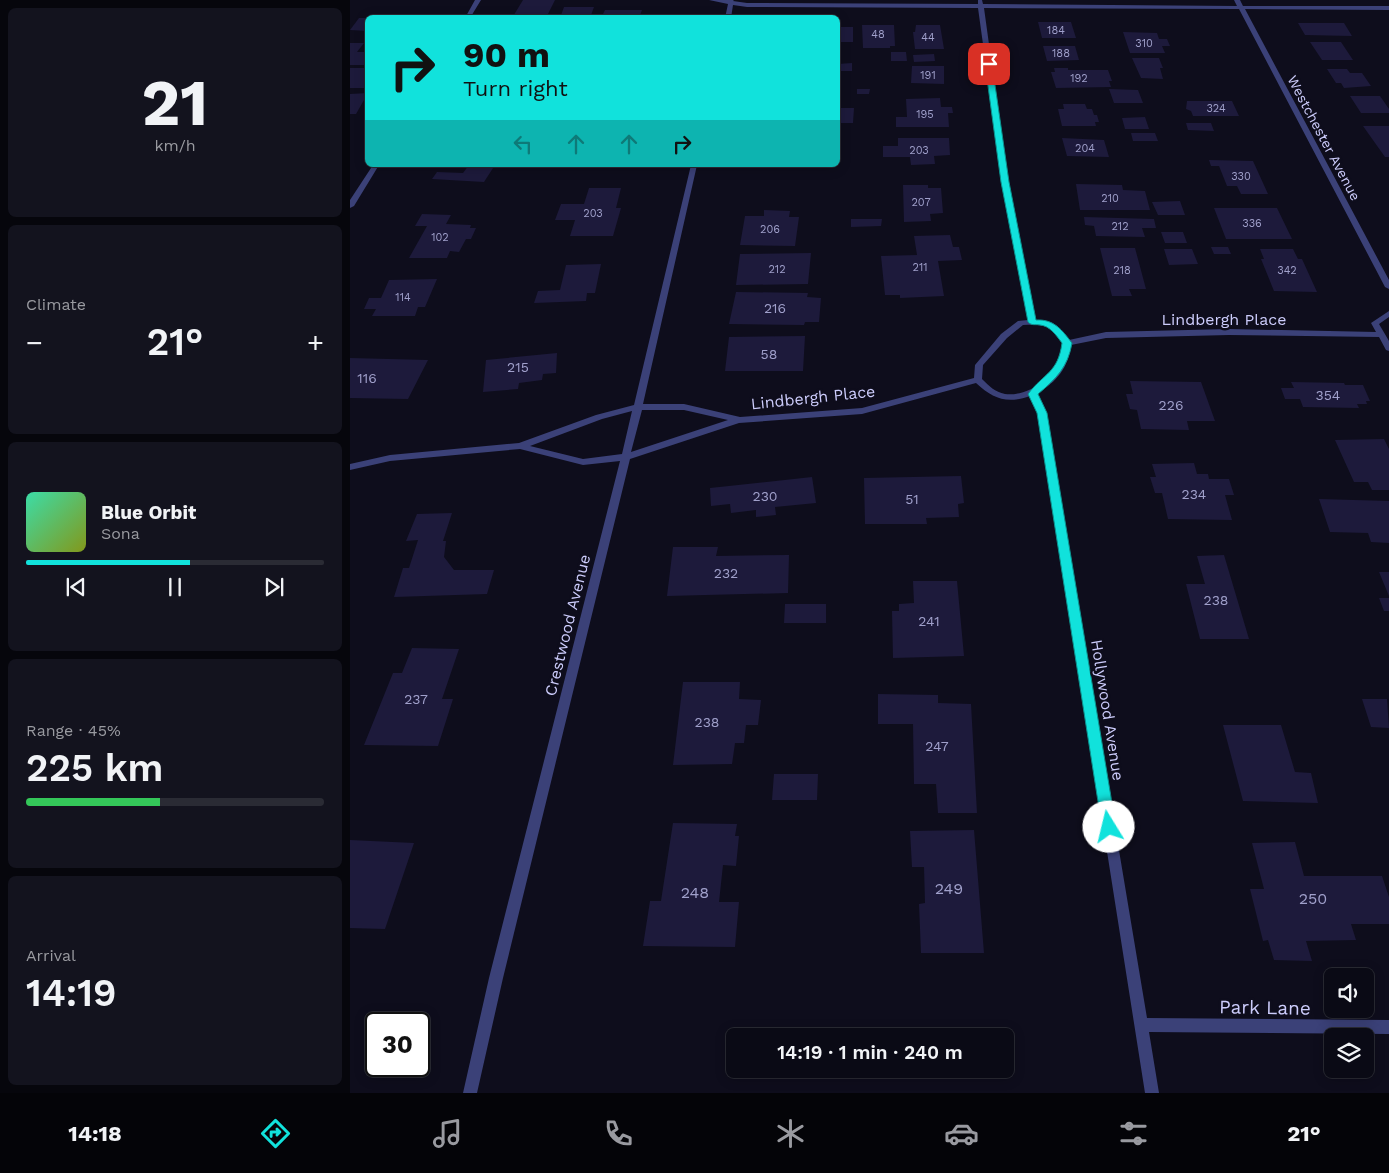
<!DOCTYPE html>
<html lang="en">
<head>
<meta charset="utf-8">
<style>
  body { margin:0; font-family:"Work Sans",sans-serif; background:#13131e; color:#f1f3f6; height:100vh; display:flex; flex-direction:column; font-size:19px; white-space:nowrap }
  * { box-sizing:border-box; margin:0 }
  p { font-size:16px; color:#999aa0 }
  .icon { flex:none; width:28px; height:28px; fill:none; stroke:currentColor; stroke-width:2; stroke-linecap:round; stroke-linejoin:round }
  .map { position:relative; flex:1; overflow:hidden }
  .panel { display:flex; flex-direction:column; gap:8px; padding:8px; background:#06060c; width:350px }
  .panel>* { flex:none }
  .banner { position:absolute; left:15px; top:15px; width:475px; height:152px; border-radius:8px; box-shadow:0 2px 12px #0003,0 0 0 1px #2a2b34; background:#11e2dc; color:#111; overflow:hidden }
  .controls { position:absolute; left:974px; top:968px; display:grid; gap:10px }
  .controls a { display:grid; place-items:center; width:50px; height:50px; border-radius:8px; background:#0a0a15; box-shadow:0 2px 12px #0003,0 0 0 1px #2a2b34; font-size:25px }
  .speed { position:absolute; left:15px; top:1012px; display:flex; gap:10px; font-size:25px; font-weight:700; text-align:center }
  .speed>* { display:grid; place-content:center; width:65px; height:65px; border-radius:50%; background:#0a0a15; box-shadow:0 2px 12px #0003,0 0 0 1px #2a2b34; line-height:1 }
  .speed .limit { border:2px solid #111; border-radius:8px; background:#fff; color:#111 }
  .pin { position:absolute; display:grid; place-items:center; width:42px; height:42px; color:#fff; margin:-21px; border-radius:10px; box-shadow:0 2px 8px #0006 }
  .me { position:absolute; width:55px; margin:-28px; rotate:351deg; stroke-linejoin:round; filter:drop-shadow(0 0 4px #0008) }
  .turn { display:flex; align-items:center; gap:18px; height:105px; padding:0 15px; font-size:22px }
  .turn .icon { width:65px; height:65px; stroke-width:2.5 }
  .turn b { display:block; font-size:35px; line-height:42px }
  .lanes { display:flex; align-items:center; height:48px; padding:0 15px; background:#0003; justify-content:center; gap:25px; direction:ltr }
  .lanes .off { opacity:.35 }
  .big { font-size:38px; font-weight:600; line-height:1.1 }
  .panel .widget { flex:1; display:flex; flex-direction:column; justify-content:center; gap:8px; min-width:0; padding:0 18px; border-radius:8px; background:#13131e }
  .panel .dial { align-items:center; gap:0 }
  .dial b { font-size:65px; line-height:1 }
  .song { display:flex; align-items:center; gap:15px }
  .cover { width:60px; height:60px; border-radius:8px; background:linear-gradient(135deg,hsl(160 70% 55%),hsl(70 70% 35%)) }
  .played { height:5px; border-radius:2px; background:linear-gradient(90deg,#11e2dc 55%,#2a2b34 55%) }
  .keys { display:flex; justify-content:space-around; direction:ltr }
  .heat { display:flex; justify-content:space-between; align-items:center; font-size:28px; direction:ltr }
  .charge { height:8px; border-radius:4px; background:linear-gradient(90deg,#34c759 45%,#2a2b34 0) }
  .trip { position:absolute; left:376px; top:1028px; width:288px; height:50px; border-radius:8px; background:#0a0a15; box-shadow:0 2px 12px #0003,0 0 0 1px #2a2b34; font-weight:600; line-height:50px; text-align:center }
  .tab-bar { display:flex; height:80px; justify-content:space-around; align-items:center; background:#040408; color:#999aa0 }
  .tab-bar .icon { width:35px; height:35px }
  .tab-bar .active { color:#11e2dc }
  .tab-bar b { font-size:22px; color:#f1f3f6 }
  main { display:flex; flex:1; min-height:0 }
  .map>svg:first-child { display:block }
</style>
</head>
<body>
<main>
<section class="panel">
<div class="widget dial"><b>21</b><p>km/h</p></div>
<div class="widget"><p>Climate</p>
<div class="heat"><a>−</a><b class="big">21°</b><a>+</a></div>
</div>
<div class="widget">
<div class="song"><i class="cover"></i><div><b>Blue Orbit</b><p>Sona</p></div></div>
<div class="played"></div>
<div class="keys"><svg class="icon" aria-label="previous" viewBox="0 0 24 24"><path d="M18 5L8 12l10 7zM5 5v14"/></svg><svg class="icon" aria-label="pause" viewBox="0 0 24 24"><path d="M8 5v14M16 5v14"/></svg><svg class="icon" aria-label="next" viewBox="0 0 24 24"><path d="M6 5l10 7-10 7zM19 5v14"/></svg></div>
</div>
<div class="widget"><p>Range · 45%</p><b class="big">225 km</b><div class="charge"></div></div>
<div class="widget"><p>Arrival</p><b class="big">14:19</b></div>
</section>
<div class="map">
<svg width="1039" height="1093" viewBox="0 0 1039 1093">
  <rect width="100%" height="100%" fill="#0e0d1c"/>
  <path fill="#1d1a3b" d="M173 0H205L196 18H162Z
    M214 7H244L240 18H210Z
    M255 10H292L289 18H251Z
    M42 14H61L59 18H39Z
    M9 18H18V31L0 30Z
    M688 22H721L726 38H692Z
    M948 23H994L1002 36 955 35Z
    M512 25H544L545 46H540V48H513Z
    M566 25H590L594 49H565L563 32H565Z
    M488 27H503V42H488Z
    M773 32 807 33 809 39H817L820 46H812L815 53H780Z
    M960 42H991L1003 60H972Z
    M0 43H14L7 52H18V65H0Z
    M693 46H725L729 60 697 61Z
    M541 52H556L557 61H541Z
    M584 54 585 61 564 62 563 55Z
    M782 58H809L813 68H810L813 79 791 78Z
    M502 63V71H488V64Z
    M562 66H594V84L561 83Z
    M0 68H18V88H0Z
    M704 68H718V70H758L762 81H759L761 87 706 88 701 72H705Z
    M977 69H997L1000 73H1012L1021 86 994 88 991 83H986Z
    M507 89H520L519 94H507Z
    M759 89 788 90 793 103H764Z
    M18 93 6 114H0V94Z
    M1000 96H1030L1039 109V113H1011Z
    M590 98 591 107H602L603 113H598L599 127H546V117H557L556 99Z
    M837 101H882L889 116H843L841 111 836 109Z
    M713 104H735L737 109H742L744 115H747L749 122H745L746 126H712L708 109H714Z
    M488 108H504L503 123H488Z
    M795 117 799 129H775L772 118Z
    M836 123H861L864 131 838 130Z
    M1013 126H1039V157H1035Z
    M781 133H805L808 141H783Z
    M548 138H599L600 155 584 156 585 164 561 165 560 157H533V146H548Z
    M712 138 754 140 759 157 717 156Z
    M859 160 903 161 918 194H891L887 186H877L869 166H861Z
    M119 165H145L134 182 82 179 87 172 113 173Z
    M726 184 772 185 773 190 795 191 800 210H730Z
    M553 185H578V188H591L593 213 580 214 581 221 554 222Z
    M239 188H271L266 208H271L263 236H220L225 220H205L211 204H234Z
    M830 201 835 215H808L802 202Z
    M864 208H927L942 239H876Z
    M414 210 440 211 439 217H449L445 246 390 245 395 216H414Z
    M72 214 101 215 96 224 121 225 120 228H126L121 239H116L109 252 100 251 97 258H59L77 226H65Z
    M734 217 804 219 806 228H792L795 237 746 236 744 226 735 225Z
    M501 219H532L531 226 501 227Z
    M811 232H833L837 243H815Z
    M600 235 603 247H609L612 260 588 261 594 296 550 298V295H535L531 256 567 255 564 236Z
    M861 247H878L881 254H864Z
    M750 248H785L796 289H779L782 296H762Z
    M814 249H842L848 264 819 265Z
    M910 249H943L948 259H952L967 292 924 291 911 259H914Z
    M461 253 458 284 386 285 390 254Z
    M251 264 245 293H237L236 301 184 303 188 291 210 290 216 265Z
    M87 279 75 307H68L65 316H22L26 309H14L19 298H31L39 280Z
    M386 292 458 293 457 297 471 298 469 322H455L454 325 379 324Z
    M455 336 453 371H375L379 337Z
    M207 353 206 373 193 374 192 380 169 383 168 389 133 392 136 360Z
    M0 358 78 360 58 399 0 398Z
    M780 381 851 382 865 421H837L839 430 791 429 787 410 780 409 776 394H783Z
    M941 382 994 383 995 385H1013L1020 401H1016L1017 404H1007L1009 408 953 407 950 399H935L931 388H944Z
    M1034 439 1039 449V490H1022L1018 482H1004L985 440Z
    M844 463 847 474H858L859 479H879L884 495H875L882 520 818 519 812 493H805L800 477H806L802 464Z
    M611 476 614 503 608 504 609 517 576 518 577 524H515L514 478Z
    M462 477 466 503 425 507 426 515 406 517V510L381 513 380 504 361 506 360 488Z
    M969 499 1039 501V543L1021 542 1018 533 980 532Z
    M102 513 93 541H96L94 557 104 570H144L137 594 44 597 53 568H59L68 540 56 541 67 514Z
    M323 547H368L366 556 439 555 438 593 317 596Z
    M874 555 899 639H850L836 584H855L847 556Z
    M1029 572H1039V596Z
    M563 581H607L614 656 543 658 542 611H549V604L564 603Z
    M1029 598H1039V611H1034Z
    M435 604H476V623H434Z
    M62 648 109 649 92 699H103L88 746 14 745 43 673H52Z
    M333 682H390L389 699 411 700 408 725H396L394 743H385L382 764 323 765Z
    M528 694 588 695V703L621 704 627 813H588L586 784H564L563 724H528Z
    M1012 699H1037L1039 728 1021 727Z
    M873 725H931L945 772 961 773 968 803 893 801Z
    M424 774H468L467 800H422Z
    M323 823 387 824 385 836H389L386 866 373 865 369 902H389L385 947 293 946 300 901H311Z
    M624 830 634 953H571L569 904 575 903 574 867H562L560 831Z
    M0 840 64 843 35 929 0 928Z
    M945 842 954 876H1032L1039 897V924H1001L1006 940 956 941 962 961 924 960 918 940 913 941 900 889H914L902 843Z"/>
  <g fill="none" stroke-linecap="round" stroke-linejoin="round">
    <path fill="#3b4178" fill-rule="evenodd" d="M125 0H131L120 18H115Z
      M359 0H384L383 1 397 3 628 4V0H632L633 4 887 6 884 0H890L893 6H1039V10L895 9 1039 280V289L1035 287 889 9 634 8 658 182 686 320C703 319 710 327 719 340L756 332 879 329 1026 332 1021 323 1039 311V317L1029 324 1039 341V351L1036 350 1029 337 879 335 756 338 721 345C718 368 707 382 687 393L696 413 797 1018 1039 1020V1034L799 1032 809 1093H795L688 413 680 396C657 404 643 399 626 383L512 414 389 423 280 459 153 978 127 1093H113L139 978 270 461 233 465 170 449 40 461 0 470V464L40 455 169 443 246 415 284 405 341 165H347L293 404H334L390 417 512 408 624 378 625 365 651 334 668 321 678 320 652 182 628 8 397 7 383 5 381 18H375L378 4ZM673 325C695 324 700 325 713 343 712 348 712 354 711 359 704 379 676 397 655 394 645 392 639 386 632 379L633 365 657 338ZM292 410H334L378 420 281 452ZM282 411 272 454 233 459 180 446 252 419Z
      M23 165H29L4 206 0 208V200Z"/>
  </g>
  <path fill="#11e2dc" stroke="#0b938f" d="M639 62 642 64 659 182 686 320C704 319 712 330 722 343 718 367 706 379 688 394L697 413 766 827 764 832 759 834 754 832 752 827 687 413 678 394C694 373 708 373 712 343 706 335 700 326 690 325 684 324 682 326 678 322L651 182 635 64Z"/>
  <g text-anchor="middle" stroke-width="5" stroke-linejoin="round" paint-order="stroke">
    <g font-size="11" fill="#a0a0cb">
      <text x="706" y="34">184</text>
      <text x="528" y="38">48</text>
      <text x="578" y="41">44</text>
      <text x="794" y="47">310</text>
      <text x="711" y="57">188</text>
      <text x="578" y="79">191</text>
      <text x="729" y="82">192</text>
      <text x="866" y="112">324</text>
      <text x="575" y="118">195</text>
      <text x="735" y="152">204</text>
      <text x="569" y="154">203</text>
      <text x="891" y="180">330</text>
      <text x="760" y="202">210</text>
      <text x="571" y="206">207</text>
      <text x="243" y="217">203</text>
      <text x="902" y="227">336</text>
      <text x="770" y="230">212</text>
      <text x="420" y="233">206</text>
      <text x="90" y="241">102</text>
      <text x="570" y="271">211</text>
      <text x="427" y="273">212</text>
      <text x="772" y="274">218</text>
      <text x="937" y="274">342</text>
      <text x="53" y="301">114</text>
    </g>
    <g font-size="14" fill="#ccccfb" stroke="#0e0d1c">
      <text transform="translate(974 138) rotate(62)" y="5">Westchester Avenue</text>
    </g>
    <g font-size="14" fill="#a0a0cb">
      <text x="425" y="313">216</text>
      <text x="419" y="359">58</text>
      <text x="168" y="372">215</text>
      <text x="17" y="383">116</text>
      <text x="978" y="400">354</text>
      <text x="821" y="410">226</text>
      <text x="844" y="499">234</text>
      <text x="415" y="501">230</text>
      <text x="562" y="504">51</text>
      <text x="376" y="578">232</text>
      <text x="866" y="605">238</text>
      <text x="579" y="626">241</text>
      <text x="66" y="704">237</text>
      <text x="357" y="727">238</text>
      <text x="587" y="751">247</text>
    </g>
    <g font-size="16" fill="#ccccfb" stroke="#0e0d1c">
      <text x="874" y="325">Lindbergh Place</text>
      <text transform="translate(463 397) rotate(-6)" y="6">Lindbergh Place</text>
      <text transform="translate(217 625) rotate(-76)" y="6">Crestwood Avenue</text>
      <text transform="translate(758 710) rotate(81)" y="6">Hollywood Avenue</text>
    </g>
    <g font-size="16" fill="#a0a0cb">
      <text x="599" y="894">249</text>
      <text x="345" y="898">248</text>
      <text x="963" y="904">250</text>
    </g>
    <g font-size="19" fill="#ccccfb" stroke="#0e0d1c">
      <text transform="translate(915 1007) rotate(1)" y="7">Park Lane</text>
    </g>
  </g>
</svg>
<div class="controls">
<a><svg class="icon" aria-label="sound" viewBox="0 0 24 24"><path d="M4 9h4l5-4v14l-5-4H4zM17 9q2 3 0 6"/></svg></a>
<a><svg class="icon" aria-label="layers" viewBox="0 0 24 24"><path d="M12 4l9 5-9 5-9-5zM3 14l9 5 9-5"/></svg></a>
</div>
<div class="speed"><div class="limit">30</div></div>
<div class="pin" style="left:639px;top:64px;background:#d93025"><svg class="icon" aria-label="arrive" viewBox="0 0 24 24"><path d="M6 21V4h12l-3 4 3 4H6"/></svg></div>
<svg class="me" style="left:759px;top:827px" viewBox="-20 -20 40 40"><circle r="19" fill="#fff"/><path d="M0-13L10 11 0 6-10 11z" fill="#11e2dc"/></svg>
<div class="trip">14:19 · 1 min · 240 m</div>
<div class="banner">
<div class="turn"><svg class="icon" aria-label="right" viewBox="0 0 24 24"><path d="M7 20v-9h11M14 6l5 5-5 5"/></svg><div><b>90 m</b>Turn right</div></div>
<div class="lanes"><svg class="icon off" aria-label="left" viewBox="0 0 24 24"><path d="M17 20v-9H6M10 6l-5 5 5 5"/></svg><svg class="icon off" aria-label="ahead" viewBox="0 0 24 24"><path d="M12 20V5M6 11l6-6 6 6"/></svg><svg class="icon off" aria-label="ahead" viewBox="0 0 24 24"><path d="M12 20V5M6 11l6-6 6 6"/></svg><svg class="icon" aria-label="right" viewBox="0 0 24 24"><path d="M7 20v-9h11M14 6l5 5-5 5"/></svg></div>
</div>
</div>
</main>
<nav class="tab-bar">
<b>14:18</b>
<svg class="icon active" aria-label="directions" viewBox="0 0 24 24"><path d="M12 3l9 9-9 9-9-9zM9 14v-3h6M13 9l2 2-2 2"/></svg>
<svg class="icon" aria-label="music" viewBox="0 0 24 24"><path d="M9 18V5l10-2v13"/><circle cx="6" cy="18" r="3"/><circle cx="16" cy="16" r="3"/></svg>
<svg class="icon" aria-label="phone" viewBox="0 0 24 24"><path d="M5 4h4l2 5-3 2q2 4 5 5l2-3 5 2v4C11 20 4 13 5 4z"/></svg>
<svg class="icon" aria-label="climate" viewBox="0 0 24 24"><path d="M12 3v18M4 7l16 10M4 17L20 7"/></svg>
<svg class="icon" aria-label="car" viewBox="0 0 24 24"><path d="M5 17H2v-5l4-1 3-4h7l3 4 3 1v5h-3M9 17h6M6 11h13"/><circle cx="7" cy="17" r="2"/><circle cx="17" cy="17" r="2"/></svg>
<svg class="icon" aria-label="filters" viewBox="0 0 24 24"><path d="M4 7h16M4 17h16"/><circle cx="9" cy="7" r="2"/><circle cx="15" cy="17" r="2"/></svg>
<b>21°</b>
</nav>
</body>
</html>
